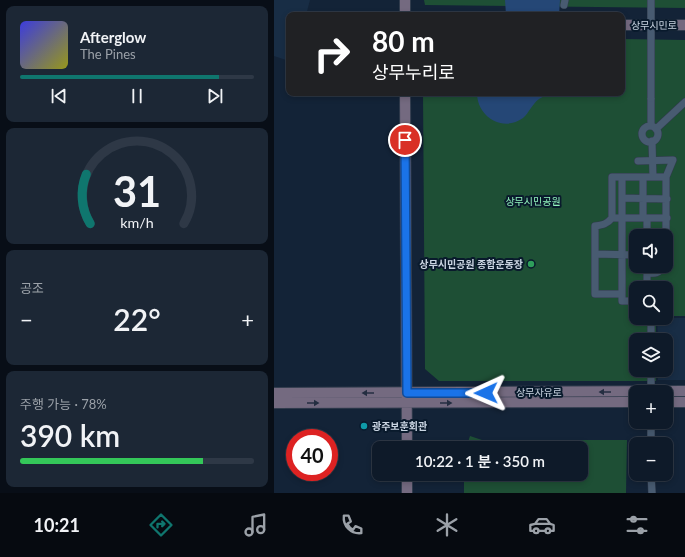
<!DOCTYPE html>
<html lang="ko">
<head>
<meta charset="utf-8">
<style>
  body { margin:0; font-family:Lato,"Noto Sans KR",sans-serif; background:#1c2735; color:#f1f3f6; height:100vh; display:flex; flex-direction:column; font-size:15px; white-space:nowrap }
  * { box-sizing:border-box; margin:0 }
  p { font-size:13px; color:#9ba1a8 }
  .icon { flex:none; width:22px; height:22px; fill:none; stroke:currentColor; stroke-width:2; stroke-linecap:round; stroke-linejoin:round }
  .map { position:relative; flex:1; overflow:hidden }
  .sheet { display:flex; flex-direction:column; gap:6px; padding:6px; background:#080e17; width:274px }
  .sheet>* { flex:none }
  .banner { position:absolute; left:12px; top:12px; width:339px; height:84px; border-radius:8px; box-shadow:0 2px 6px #0003,0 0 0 1px #2e3846; background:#202124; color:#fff; overflow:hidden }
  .controls { position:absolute; left:355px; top:229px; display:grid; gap:8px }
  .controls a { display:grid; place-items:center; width:44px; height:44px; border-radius:8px; background:#0e1a29; box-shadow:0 2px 6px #0003,0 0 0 1px #2e3846; font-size:20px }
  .speed { position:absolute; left:12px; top:429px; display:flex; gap:8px; font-size:20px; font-weight:700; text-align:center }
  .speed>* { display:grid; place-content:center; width:52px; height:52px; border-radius:50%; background:#0e1a29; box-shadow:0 2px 6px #0003,0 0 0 1px #2e3846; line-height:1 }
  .speed .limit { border:6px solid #d22; background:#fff; color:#111 }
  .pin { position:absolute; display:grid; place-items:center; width:34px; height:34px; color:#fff; margin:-17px; border:2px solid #fff; border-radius:50%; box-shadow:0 1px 4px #0007 }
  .me { position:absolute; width:44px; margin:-22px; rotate:269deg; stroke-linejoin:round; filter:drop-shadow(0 0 3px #0008) }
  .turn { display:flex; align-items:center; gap:14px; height:84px; padding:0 20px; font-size:18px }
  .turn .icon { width:52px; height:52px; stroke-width:2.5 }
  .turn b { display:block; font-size:28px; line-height:34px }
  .big { font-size:30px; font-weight:600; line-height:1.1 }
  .sheet .tile { flex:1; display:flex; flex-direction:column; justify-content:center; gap:6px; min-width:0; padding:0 14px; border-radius:8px; background:#1c2735 }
  .sheet .dial { align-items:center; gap:0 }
  .dial svg { height:104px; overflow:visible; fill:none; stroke:#2e3846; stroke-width:7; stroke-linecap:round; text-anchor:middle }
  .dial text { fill:#f1f3f6; stroke:none }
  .song { display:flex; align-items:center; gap:12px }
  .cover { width:48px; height:48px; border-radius:6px; background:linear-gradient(135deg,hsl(240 70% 55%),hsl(60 70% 35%)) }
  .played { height:4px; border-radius:2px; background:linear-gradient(90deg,#0f766e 85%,#2e3846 85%) }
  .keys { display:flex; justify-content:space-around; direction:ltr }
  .heat { display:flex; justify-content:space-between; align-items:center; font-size:22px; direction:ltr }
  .charge { height:6px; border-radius:3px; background:linear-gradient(90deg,#34c759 78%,#2e3846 0) }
  .trip { position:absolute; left:98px; top:441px; width:216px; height:40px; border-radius:8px; background:#0e1a29; box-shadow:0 2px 6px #0003,0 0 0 1px #2e3846; font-weight:600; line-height:40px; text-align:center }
  .tab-bar { display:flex; height:64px; justify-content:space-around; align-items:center; background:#060a10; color:#9ba1a8 }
  .tab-bar .icon { width:28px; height:28px }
  .tab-bar .active { color:#0f766e }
  .tab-bar b { font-size:18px; color:#f1f3f6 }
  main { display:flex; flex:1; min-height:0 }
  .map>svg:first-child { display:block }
</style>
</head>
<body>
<main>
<section class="sheet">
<div class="tile">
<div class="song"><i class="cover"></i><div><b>Afterglow</b><p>The Pines</p></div></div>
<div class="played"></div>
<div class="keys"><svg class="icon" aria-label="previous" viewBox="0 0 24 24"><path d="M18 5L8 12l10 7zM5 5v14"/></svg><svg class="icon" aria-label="pause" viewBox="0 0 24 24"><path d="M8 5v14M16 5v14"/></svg><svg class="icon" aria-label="next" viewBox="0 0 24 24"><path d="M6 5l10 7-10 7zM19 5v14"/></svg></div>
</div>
<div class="tile dial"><svg viewBox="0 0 100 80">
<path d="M14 69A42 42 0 1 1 86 69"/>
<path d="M14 69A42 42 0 0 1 11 31" stroke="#0f766e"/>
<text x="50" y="56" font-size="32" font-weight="700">31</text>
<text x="50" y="72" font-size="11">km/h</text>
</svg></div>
<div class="tile"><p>공조</p>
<div class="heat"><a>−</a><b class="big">22°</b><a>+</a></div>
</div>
<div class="tile"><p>주행 가능 · 78%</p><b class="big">390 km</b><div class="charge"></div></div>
</section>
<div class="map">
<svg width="411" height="493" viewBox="0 0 411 493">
  <rect width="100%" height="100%" fill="#132337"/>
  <path fill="#182d45" d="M0 0H36L32 15H15V61L0 56Z
    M383 318H411V380H384V370H392V340H384Z"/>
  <path fill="#1e4f35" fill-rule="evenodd" d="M150 0H411V8L151 5Z
    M348 39 411 40V316H392V288H362V318H382V340H362V370H382V381H165L151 369 149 93H348ZM362 236H392V266H362Z
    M196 436 208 440H353L352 493H190V474H307V448H192Z"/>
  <path fill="#254776" d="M231 0H286L285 15H232Z
    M203 93H289C281 95 272 94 265 99 258 104 255 113 249 118 228 133 203 116 203 93Z"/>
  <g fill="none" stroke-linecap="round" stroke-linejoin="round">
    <defs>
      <path id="street" d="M290 5 291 0
        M377 126V98
        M368 134a8 8 0 1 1 16 0a8 8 0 1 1-16 0Z
        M382 129 411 102
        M378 141 379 177H369V218H393
        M364 161 399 160 392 177
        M348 177H338V218H348V301H362
        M369 177H348V218H369
        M379 177H392V255
        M348 198 393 199
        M338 218C333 224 329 225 321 226V294H348
        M373 218V236
        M321 254 362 255
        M369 266 373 272C380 275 386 273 389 266
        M373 288V272
        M377 318V340
        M377 370V385
        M377 422V444
        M377 474 378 493"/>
      <path id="secondary" d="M131 0V15
        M348 25H411
        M131 93 133 448
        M0 393 411 391
        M392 402H411
        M0 403 362 402
        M133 493V474"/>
    </defs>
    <use href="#street" stroke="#313c4d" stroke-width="8"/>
    <use href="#secondary" stroke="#313c4d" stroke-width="12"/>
    <use href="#street" stroke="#485b71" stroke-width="7"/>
    <use href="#secondary" stroke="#746a80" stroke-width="10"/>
    <defs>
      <path id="street-bridge" d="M377 0V98"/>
    </defs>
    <use href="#street-bridge" stroke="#313c4d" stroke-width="8" stroke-linecap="butt"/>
    <use href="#street-bridge" stroke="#485b71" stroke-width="7"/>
  </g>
  <defs><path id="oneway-solid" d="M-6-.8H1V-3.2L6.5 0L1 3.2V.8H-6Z"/></defs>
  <g fill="#242e41">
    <use href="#oneway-solid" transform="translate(331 392) rotate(180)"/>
    <use href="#oneway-solid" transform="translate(94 393) rotate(-180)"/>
    <use href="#oneway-solid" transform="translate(39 403)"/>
    <use href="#oneway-solid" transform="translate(172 403)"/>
  </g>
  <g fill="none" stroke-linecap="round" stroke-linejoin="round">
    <defs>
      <path id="route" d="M131 140 133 393H212"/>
    </defs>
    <use href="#route" stroke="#114b97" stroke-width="10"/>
    <use href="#route" stroke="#1a73e8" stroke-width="7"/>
  </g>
  <circle fill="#2e9e5b" stroke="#091a2c" stroke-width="1.5" cx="257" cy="264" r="4"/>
  <circle fill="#0f9aa8" stroke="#091a2c" stroke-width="1.5" cx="90" cy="426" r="4"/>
  <g text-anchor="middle" stroke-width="4" stroke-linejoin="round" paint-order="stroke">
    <g font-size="10" fill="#cad5e2" stroke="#091a2c">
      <text x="380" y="29">상무시민로</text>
      <text x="265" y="396">상무자유로</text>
    </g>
    <g font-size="10" fill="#92f3bc" stroke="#091a2c">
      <text x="259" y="205">상무시민공원</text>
    </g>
    <g font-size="10" font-weight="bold" fill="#cad5e2" stroke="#091a2c" text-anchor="end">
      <text x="249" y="268">상무시민공원 종합운동장</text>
      <text x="98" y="430" text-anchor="start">광주보훈회관</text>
    </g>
  </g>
</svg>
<div class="controls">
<a><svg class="icon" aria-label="sound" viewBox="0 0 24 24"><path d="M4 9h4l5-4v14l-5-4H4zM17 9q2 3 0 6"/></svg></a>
<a><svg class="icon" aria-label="search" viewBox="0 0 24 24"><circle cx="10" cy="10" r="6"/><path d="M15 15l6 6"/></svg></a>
<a><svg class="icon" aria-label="layers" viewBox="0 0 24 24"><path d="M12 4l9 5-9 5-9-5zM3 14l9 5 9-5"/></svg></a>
<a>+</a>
<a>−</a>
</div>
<div class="speed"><div class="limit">40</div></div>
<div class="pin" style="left:131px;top:140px;background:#d93025"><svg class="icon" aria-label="arrive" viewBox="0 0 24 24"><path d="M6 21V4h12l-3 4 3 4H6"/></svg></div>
<svg class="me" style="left:212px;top:393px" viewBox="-20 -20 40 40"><path d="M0-17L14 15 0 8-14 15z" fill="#1a73e8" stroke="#fff" stroke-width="4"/></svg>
<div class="trip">10:22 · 1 분 · 350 m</div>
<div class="banner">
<div class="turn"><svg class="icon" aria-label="right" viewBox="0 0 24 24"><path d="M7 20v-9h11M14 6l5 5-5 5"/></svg><div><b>80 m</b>상무누리로</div></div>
</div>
</div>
</main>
<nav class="tab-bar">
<b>10:21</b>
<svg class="icon active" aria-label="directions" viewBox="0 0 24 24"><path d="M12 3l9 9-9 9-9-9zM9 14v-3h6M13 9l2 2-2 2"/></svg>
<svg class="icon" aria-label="music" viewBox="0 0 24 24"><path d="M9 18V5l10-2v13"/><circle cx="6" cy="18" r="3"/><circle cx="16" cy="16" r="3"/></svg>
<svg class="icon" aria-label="phone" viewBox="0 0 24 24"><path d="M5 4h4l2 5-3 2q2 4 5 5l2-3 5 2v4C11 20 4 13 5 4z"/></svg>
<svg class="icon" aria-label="climate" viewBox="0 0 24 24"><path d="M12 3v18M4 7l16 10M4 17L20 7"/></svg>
<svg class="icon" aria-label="car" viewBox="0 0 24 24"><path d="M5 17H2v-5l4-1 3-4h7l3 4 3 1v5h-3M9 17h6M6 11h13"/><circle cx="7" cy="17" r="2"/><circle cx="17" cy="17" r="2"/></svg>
<svg class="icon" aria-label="filters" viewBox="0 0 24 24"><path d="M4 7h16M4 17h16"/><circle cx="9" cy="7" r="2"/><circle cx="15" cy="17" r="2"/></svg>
</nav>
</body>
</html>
